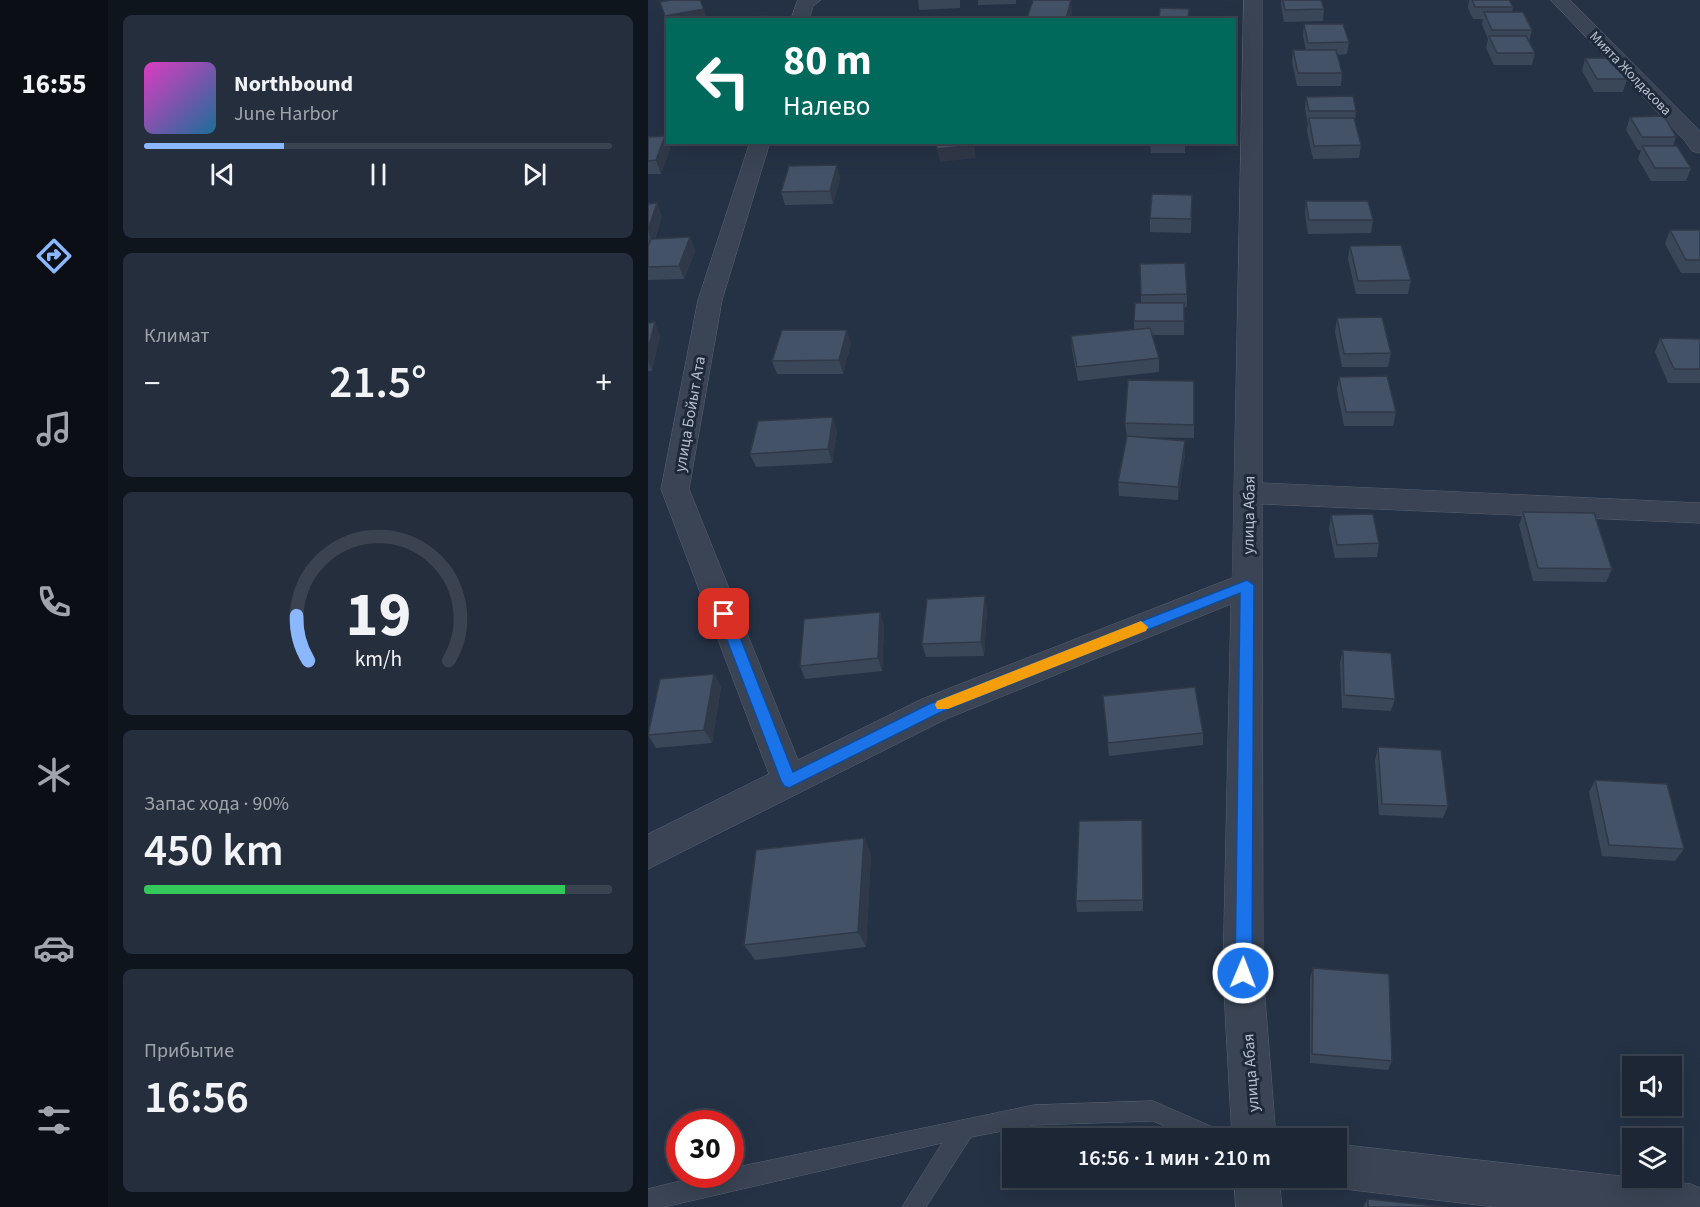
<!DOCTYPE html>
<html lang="ru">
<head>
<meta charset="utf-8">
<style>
  body { margin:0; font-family:"Source Sans 3",sans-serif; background:#252e3c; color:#f1f3f6; height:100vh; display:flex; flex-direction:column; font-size:22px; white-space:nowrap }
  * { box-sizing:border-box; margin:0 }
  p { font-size:20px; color:#a0a5ac }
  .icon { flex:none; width:33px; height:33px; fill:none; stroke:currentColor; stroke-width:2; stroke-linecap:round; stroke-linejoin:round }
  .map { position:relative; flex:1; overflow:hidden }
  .panel { display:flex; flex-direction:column; gap:15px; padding:15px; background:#0f151d; width:540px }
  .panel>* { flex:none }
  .guide { position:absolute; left:18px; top:18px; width:570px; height:126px; border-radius:0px; box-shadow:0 6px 24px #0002,0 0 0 2px #3a434f; background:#00695c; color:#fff; overflow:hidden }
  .fabs { position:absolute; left:974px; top:1056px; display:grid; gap:12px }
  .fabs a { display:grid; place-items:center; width:60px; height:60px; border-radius:0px; background:#1c2634; box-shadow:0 6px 24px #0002,0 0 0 2px #3a434f; font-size:30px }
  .speed { position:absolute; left:18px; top:1110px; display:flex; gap:12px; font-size:30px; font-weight:700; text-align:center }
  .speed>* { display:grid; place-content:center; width:78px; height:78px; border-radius:50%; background:#1c2634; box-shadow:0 6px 24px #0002,0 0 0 2px #3a434f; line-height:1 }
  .speed .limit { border:9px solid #d22; background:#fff; color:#111 }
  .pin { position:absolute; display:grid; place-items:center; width:51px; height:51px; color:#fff; margin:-26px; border-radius:12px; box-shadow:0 3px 9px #0006 }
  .me { position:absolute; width:66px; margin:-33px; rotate:1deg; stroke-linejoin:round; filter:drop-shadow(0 0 4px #0008) }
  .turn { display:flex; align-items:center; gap:21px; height:126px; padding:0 18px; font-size:27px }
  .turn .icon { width:78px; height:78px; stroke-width:2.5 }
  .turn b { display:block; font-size:42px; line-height:51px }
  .big { font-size:45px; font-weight:600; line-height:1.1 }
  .panel .card { flex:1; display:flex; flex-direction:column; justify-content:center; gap:9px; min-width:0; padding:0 21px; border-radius:9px; background:#252e3c }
  .panel .dial { align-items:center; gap:0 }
  .dial svg { height:156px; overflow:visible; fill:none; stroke:#3a434f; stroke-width:7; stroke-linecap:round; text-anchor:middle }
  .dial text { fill:#f1f3f6; stroke:none }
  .song { display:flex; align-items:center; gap:18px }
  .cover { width:72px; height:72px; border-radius:9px; background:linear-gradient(135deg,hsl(310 70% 55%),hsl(200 70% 35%)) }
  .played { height:6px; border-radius:3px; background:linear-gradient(90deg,#8bb7ff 30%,#3a434f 30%) }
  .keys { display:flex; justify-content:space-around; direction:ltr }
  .heat { display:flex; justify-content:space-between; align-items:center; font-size:33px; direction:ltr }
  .charge { height:9px; border-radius:4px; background:linear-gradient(90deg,#34c759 90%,#3a434f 0) }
  .trip { position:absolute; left:354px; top:1128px; width:345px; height:60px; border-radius:0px; background:#1c2634; box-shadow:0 6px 24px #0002,0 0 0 2px #3a434f; font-weight:600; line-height:60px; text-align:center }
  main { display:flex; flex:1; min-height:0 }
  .dock { display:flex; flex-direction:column; width:108px; justify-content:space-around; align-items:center; background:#0b0f15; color:#a0a5ac }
  .dock .icon { width:42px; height:42px }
  .dock .current { color:#8bb7ff }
  .dock b { font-size:27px; color:#f1f3f6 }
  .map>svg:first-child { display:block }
</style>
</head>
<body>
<main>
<nav class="dock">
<b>16:55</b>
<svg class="icon current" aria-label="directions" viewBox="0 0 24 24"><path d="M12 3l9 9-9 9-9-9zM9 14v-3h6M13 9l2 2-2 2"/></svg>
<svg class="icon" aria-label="music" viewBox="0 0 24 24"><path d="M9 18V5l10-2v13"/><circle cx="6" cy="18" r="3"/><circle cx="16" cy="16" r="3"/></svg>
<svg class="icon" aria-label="phone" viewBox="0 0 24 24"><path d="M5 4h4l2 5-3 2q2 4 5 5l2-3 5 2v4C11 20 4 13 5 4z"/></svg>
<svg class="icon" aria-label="climate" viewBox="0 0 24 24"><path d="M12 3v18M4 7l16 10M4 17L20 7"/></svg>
<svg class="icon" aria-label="car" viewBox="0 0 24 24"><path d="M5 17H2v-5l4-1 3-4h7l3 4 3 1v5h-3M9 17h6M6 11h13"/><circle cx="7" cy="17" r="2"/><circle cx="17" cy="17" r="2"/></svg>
<svg class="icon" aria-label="filters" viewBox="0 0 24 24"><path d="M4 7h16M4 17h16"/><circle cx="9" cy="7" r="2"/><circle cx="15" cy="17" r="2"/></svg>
</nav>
<section class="panel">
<div class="card">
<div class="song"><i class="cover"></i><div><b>Northbound</b><p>June Harbor</p></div></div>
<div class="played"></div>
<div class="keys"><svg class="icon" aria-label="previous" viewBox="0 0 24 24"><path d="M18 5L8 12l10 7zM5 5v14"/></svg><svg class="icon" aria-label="pause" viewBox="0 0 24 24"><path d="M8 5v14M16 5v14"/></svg><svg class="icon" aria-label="next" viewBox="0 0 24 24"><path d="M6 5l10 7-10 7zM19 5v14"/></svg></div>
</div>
<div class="card"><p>Климат</p>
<div class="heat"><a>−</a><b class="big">21.5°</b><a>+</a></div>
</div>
<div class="card dial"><svg viewBox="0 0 100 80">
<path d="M14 69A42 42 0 1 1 86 69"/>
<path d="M14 69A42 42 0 0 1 8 46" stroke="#8bb7ff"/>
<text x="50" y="56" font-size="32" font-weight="700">19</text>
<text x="50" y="72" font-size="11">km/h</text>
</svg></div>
<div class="card"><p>Запас хода · 90%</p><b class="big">450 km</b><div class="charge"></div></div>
<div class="card"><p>Прибытие</p><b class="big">16:56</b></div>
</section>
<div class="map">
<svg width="1052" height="1207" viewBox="0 0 1052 1207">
  <rect width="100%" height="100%" fill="#253245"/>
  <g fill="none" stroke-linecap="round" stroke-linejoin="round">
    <defs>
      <path id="service" d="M505 1101 574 1131 577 1138H544L505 1121 386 1125 323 1137 278 1207H254L294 1143 16 1207H0V1189L60 1174H82V1169L94 1166 386 1105Z"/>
      <path id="minor" d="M150 0H173L165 6 161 20H143Z
        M596 0H614V483L1052 503V523L614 504 615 973 628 1138H584L575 973 583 604 298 719 0 869V834L121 774 13 489 50 300 102 142H122L74 300 41 489 150 760 274 699 584 578Z
        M688 1144 1043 1184 1052 1188V1207H847L688 1188 672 1182 670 1178H688Z
        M586 1178H631L634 1207H588Z"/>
      <path id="tertiary" d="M903 0H922L1052 131V153L1044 151 1037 141Z"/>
    </defs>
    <use href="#service" stroke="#586272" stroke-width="1"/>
    <use href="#minor" stroke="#586272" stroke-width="1"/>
    <use href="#tertiary" stroke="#586272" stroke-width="1"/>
    <use href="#service" fill="#3a4454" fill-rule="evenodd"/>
    <use href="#minor" fill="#3a4454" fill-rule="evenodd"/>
    <use href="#tertiary" fill="#3a4454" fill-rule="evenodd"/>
  </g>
  <path fill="#3a4759" d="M270 0H312V8L271 10Z
    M330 0H368V4L330 5Z
    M633 0H673L676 9 675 21 636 22 633 5Z
    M821 0H861L865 7 864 12 884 30 881 42 887 53 884 65H846L838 48 840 39 834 24 835 19H825L820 8Z
    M424 11 422 20H379V18Z
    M656 24 701 42 699 54 689 55 694 73 693 86H649L644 62 645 50H658L655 36Z
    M937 58 979 79 975 92H946L934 71Z
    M658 97 708 111 707 121 713 145 711 158 665 159 659 131 660 124 657 109Z
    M982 117 1028 137 1025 146 1043 168 1038 181H1003L990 159 993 150H990L978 130Z
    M17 136 22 149 13 174H0V137Z
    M502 142H537V153H503Z
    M192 178 185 204 137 205 133 192Z
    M544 195 543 233 502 232V218Z
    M658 201 725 220 723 233 660 234 657 214Z
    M0 204 14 216 7 239 42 237 47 251 36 279 0 280Z
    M1022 230H1052V273H1033L1017 244Z
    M702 246 763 280 760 294H708L700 259Z
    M492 264 539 294V307H536V335H504L511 358V372L430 381 424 350 423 336 486 329V321L493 303Z
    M689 318 743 353 740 367H694L687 332Z
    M0 323 12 336 4 371H0Z
    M1012 338 1052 339V383H1020L1007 352Z
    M203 343 195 374H129L124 361Z
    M691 377 748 412 745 426H696L689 390Z
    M546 381V438L490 437 537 441V454L530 500 471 496 470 482 479 437 477 423Z
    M189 431 184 463 108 467 102 454Z
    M875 512 964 569 958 582 885 581 871 525Z
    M683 515 731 543 729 557 687 558 681 529Z
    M339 610 336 656 278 657 274 644Z
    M236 625 234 671 157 679 152 666Z
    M695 650 747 699 743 711 694 708 692 663Z
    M66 674 73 687 64 743 8 748 0 735Z
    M456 709 555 733V745L461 756Z
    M730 747 800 806 795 818 731 815 727 760Z
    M947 780 1036 849 1027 861 954 856 941 792Z
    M495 832V911L429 912 428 901Z
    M216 838 223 855 218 947 107 960 96 945Z
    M665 968 744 1061 740 1070 662 1063V978Z
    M720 1199 798 1207H715Z"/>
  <path fill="#303948" d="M423 0 424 11 422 20H418Z
    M56 9 59 20H20V24L17 16Z
    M17 136 22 149 13 174 8 160Z
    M326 145 328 158 292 162 289 149Z
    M189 165 192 178 185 204 182 191Z
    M9 203 14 216 5 244 0 230Z
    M42 237 47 251 36 279 31 266Z
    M7 322 12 336 4 371 0 361V350Z
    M199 330 203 343 195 374 191 360Z
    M185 417 189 431 184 463 180 449Z
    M537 441V454L530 500V487Z
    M337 596 339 610 336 656 333 642Z
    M232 612 236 625 234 671 230 658Z
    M66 674 73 687 64 743 56 730Z
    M216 838 223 855 218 947 210 932Z"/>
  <path fill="#445267" stroke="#303948" stroke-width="1.5" d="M23 0H52L56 9 17 16 12 2Z
    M385 0H423L418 19 379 18Z
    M635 0H673L676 9 637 10Z
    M824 0H861L865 7H827Z
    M512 8 541 9 540 20H511Z
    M836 12H875L884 30H844Z
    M119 16V20H74V19Z
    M656 24H695L701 42 660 43Z
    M841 36H878L887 53H849Z
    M645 50H688L694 73H650Z
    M937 58H966L979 79H949Z
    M705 96 708 111H661L658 97Z
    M1016 116 1028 137H994L982 117Z
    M661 118H706L713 145 666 146Z
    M17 136 8 160 0 161V137Z
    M288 142H325L326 145 289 149Z
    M994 146H1029L1043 168H1007Z
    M189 165 182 191 133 192 141 166Z
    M504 194 544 195 543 219 502 218Z
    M658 201H720L725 220H661Z
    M9 203 0 230V204Z
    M1022 230H1052V260H1038Z
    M42 237 31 266 0 267V246L3 239Z
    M753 245 763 280 710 281 702 246Z
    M537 263 539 294 493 295 492 264Z
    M487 303H536V321H486Z
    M734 317 743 353 696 354 689 318Z
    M7 322 0 350V323Z
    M502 328 511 358 429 367 423 336Z
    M134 330H199L191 360 124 361Z
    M1012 338 1052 339V369H1026Z
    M739 376 748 412H698L691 377Z
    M480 380 546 381V425L477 423Z
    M185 417 180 449 102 454 110 421Z
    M479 436 537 441 530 487 470 482Z
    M875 512 946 513 964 569 890 568Z
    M725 514 731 543 689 545 683 515Z
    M337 596 333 642 274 644 279 599Z
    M232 612 230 658 152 666 156 619Z
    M695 650 743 653 747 699 696 695Z
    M66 674 56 730 0 735 12 679Z
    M547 687 555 733 460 743 455 696Z
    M730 747 793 750 800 806 734 804Z
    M947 780 1019 784 1036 849 961 845Z
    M494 820 495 900 428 901 431 821Z
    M216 838 210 932 96 945 108 850Z
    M665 968 741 974 744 1061 664 1054Z
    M720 1199 798 1207H720Z"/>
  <path fill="#1a73e8" stroke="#114b97" stroke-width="1.5" d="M599 580 606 585 604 973 602 979 595 982 589 979 587 973 592 593 291 713 141 788 136 786 133 781 69 614 76 609 83 614 145 772 281 704Z"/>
  <path fill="#f59e0b" d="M493 621 500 627 498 631 300 709H289L287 705 289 701Z"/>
  <g text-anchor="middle" stroke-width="6" stroke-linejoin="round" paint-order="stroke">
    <g font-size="14" fill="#b7c0ce" stroke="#1e293a">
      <text transform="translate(983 73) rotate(46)" y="5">Мията Жолдасова</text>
    </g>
    <g font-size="16" fill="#b7c0ce" stroke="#1e293a">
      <text transform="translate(41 414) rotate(-80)" y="6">улица Бойыт Ата</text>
      <text transform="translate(600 515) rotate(-89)" y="6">улица Абая</text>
      <text transform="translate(602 1073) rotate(-94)" y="6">улица Абая</text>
    </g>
  </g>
</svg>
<div class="fabs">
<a><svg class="icon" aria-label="sound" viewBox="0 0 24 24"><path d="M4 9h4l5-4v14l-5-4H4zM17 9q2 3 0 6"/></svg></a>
<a><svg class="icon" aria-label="layers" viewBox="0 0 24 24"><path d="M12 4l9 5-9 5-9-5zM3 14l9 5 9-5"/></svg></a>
</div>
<div class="speed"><div class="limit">30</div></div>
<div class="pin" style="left:76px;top:614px;background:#d93025"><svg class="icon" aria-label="arrive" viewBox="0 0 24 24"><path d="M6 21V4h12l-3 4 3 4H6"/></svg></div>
<svg class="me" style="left:595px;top:973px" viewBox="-20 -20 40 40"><circle r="17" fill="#1a73e8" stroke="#fff" stroke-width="3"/><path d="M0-11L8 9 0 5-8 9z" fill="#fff"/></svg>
<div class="trip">16:56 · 1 мин · 210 m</div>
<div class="guide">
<div class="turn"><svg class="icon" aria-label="left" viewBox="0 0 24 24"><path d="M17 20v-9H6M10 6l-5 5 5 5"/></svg><div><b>80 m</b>Налево</div></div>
</div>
</div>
</main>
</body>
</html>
